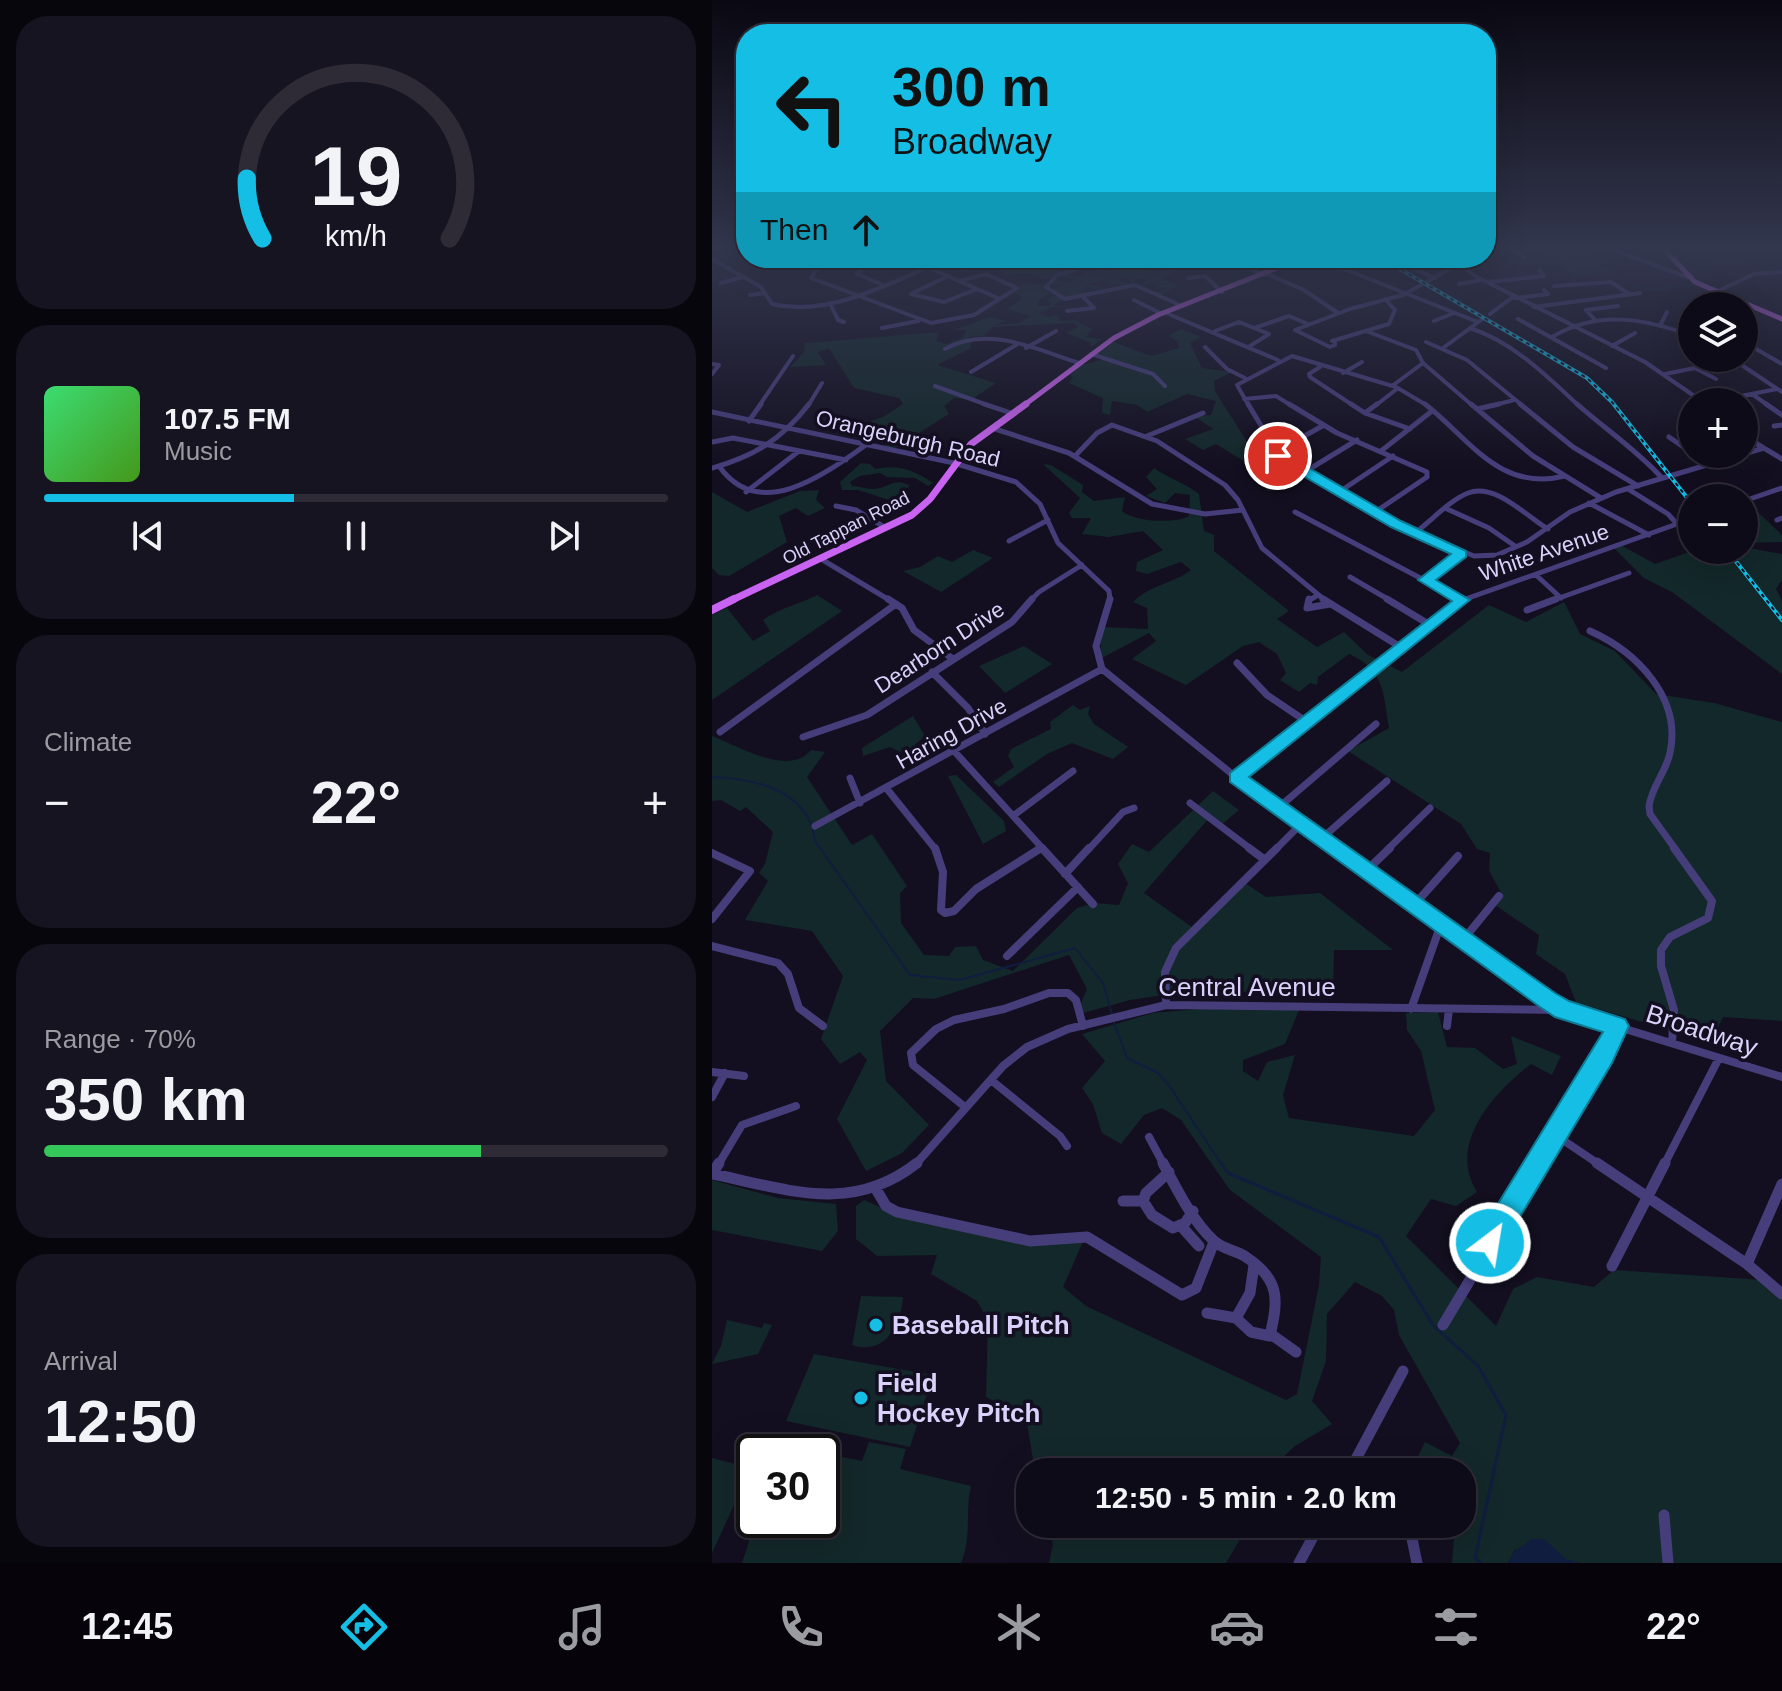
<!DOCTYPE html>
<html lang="en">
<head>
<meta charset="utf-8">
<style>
  body { margin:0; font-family:Arial,sans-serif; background:#171421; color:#f1f3f6; height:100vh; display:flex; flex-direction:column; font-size:30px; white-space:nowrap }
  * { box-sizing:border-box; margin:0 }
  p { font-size:26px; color:#9b9ba2 }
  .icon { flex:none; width:44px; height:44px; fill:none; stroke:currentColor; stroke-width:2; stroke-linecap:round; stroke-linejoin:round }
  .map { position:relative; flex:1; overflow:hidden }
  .panel { display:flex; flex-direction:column; gap:16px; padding:16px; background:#08060d; width:712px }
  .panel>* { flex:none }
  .guide { position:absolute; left:24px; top:24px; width:760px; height:244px; border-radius:32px; box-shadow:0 8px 32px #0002,0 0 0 2px #2e2b37; background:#14bee5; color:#111; overflow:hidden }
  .buttons { position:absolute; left:966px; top:292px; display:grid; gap:16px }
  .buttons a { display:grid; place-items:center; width:80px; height:80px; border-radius:50%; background:#0e0b18; box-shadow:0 8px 32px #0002,0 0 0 2px #2e2b37; font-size:40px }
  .speed { position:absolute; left:24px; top:1434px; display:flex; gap:16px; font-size:40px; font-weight:700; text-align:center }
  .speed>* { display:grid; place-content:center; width:104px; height:104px; border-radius:50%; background:#0e0b18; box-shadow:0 8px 32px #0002,0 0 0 2px #2e2b37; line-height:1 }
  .speed .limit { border:4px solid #111; border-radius:12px; background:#fff; color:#111 }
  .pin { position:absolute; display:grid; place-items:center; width:68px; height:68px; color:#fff; margin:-34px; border:4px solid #fff; border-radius:50%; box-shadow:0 2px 8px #0007 }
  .me { position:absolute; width:88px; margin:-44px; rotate:31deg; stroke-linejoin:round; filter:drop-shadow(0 0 6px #0008) }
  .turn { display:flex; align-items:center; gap:28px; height:168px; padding:0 24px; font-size:36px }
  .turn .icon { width:104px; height:104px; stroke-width:2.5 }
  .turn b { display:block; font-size:56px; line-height:68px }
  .then { display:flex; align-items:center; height:76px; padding:0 24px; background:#0003; gap:16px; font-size:30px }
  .big { font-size:60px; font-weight:600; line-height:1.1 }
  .panel .tile { flex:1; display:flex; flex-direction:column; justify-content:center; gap:12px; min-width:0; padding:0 28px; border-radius:32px; background:#171421 }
  .panel .dial { align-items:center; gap:0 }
  .dial svg { height:208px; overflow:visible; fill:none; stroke:#2e2b37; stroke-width:7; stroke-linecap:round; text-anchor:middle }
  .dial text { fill:#f1f3f6; stroke:none }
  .song { display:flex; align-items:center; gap:24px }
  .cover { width:96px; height:96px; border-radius:12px; background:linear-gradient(135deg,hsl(140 70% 55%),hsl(100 70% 35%)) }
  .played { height:8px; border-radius:4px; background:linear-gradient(90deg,#14bee5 40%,#2e2b37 40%) }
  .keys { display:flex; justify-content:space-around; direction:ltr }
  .heat { display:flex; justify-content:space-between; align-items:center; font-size:44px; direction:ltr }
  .charge { height:12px; border-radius:6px; background:linear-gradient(90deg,#34c759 70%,#2e2b37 0) }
  .trip { position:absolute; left:304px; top:1458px; width:460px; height:80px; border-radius:32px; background:#0e0b18; box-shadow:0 8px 32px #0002,0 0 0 2px #2e2b37; font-weight:600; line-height:80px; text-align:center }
  .tabs { display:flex; height:128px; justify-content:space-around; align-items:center; background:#06040a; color:#9b9ba2 }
  .tabs .icon { width:56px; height:56px }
  .tabs .active { color:#14bee5 }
  .tabs b { font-size:36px; color:#f1f3f6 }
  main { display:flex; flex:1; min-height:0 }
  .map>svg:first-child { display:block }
</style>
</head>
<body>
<main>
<section class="panel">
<div class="tile dial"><svg viewBox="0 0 100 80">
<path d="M14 69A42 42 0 1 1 86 69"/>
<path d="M14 69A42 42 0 0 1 8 46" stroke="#14bee5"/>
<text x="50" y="56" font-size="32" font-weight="700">19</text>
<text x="50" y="72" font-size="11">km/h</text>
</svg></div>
<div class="tile">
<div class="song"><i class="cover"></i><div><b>107.5 FM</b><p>Music</p></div></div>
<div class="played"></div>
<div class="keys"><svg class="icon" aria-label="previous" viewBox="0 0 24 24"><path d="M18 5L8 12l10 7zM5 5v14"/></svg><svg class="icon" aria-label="pause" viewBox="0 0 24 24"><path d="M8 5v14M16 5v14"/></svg><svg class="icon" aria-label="next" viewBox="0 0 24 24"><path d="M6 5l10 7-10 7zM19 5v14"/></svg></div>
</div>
<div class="tile"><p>Climate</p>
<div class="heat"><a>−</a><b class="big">22°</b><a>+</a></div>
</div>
<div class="tile"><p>Range · 70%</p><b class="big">350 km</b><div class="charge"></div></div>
<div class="tile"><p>Arrival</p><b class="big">12:50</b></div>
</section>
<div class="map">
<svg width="1070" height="1563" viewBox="0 0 1070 1563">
  <rect width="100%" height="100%" fill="#130f20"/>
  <path fill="#13282a" d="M818 250H877L892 263 888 265 902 272 859 276 862 272 851 271 856 268 849 265 786 263 835 258 832 253Z
    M276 258H306L298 261 306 264 315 260 312 258H358L367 265 359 268 352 260H346V265L356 269 335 279 313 273 288 276 294 272 268 265 249 272 244 269 255 268Z
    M396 260 406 268 418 264 409 260 443 273 463 269 460 274 449 277 465 286 449 295 443 292 458 287 444 288 448 284 439 282 432 286V280L426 277 420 284 417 278 408 277 405 280 416 284 399 286 393 283 401 280 375 283 393 289 387 291 374 286 370 290 384 293 359 298 345 295 358 293 339 291 350 284 335 286 341 278 354 282 365 279 345 276 352 273 366 277 373 274 371 272 390 273 379 265 393 271 401 270 398 265 381 263Z
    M312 283 331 285 338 294 326 301V306H338L339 302H334L340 295 351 299 341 306 365 307H339L328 313 335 317 344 315 349 321 362 320 380 329 374 337 390 339 379 347V343L354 333 366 327 362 323 281 327 272 336 258 337 259 348 225 365 284 383 259 400 242 398 232 406 237 414 180 450 170 448 188 430 170 433 147 425 171 417 191 404 187 398 142 388 117 348 106 352 114 365 78 367 92 352 93 343 226 332 225 341 234 344 250 338 254 330H241L278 317 294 321 283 325 306 323 318 316 295 309 311 298 302 293Z
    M469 329 489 337 478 343 490 368 520 372 502 381 503 391 556 475 576 487 556 491 544 472 533 465 535 463 504 444 491 450 473 439 501 429 482 416 499 415 504 401 475 394 435 412 425 405 400 401 398 415 390 413 391 398 357 383 361 377 358 374 370 365 393 359 383 355 402 342 439 356 467 348 466 341 456 336Z
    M149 463 158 464 163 469C186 464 202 470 221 483L216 486 203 478 175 477 168 473 148 476 138 482 140 486C147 486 153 489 160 489 177 489 181 476 198 486L182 497 186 503 146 490H130L128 482Z
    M331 464 339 465 371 485 370 492 382 501 413 497 410 511C422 522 463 524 477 516L478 495 463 493 453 503 434 496 445 489 434 477 442 468C457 479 472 482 487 494L492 531 502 535V551L577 611 565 619 605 647 632 632 656 655 690 672 777 605 814 622 852 602 868 634 903 651 944 694 1002 703 1070 722V1021L1011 1017 999 1043 864 1002 853 974 824 954 827 935 783 905 790 894 777 871 778 853 765 849 749 824 636 751 677 728C671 693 673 670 637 654L606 677 605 685 598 683 587 692 568 680 574 673 565 654 547 642 531 646 474 685 420 659 444 641 437 633 388 659 390 627 436 629 435 608 421 602C438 585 460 584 479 570L469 562 435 574 424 571 425 562 451 550 431 531 397 537 370 534 379 518H360L357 513 368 498Z
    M107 490 104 500 113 508 96 516 84 508 67 516 75 542 17 576 7 575 0 568V492L35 512 88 491Z
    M1032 499 1070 535V542L1032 543Z
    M909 545 943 564 983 550H1032V547L1070 554V580L1064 589 1070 601V674L960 592 932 578 901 547Z
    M261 550 281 558 229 592 191 571 208 567 226 556 240 562Z
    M105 595 130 611 0 700V615L15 608 41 641 58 631 51 620C72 606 84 606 105 595Z
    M312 646 340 664 293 693 267 666Z
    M361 705 368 710 378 706 376 714 382 724 416 747 401 759 360 743 335 754 287 787 281 782 302 767 296 756 299 749 339 729 338 722Z
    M201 716 213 736 192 754 178 747 151 756 150 748Z
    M0 736C28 747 78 777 99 750L113 752 95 777 140 845 160 834 195 886 188 893 189 923 212 955 237 956 243 947 264 946 271 960 301 971 365 908 383 903 407 905 416 883 406 864 420 844 437 852 501 791 527 810 508 826 497 818 432 893 484 930 530 881 554 897 608 893 681 950H622L621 993 479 991 418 1000 364 1015 375 989 357 955 222 999 201 998 168 1031 174 1081 217 1125 190 1153 154 1171 125 1119 155 1060 148 1052 128 1064 109 1039 131 976 100 931 33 920 56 881 47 873 53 864 61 832 34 807 28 811 9 800 0 801Z
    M244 775 292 821 294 831 271 844 236 776Z
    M487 1009 587 1010 573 1044 531 1060V1071L546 1081 555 1062 583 1055 571 1095 577 1118 702 1136 723 1110 709 1051 695 1030 694 1013 726 1012 735 1047 763 1048 791 1069 805 1064 799 1036 849 1056 840 1075 819 1064C781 1093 735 1144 765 1192L744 1206 719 1199 694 1236 784 1326 801 1289 825 1277 882 1287 902 1270 1051 1280 1070 1299V1563H868L803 1550 796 1563H740L743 1524H750V1472H705L701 1467 713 1442 740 1456 748 1443 687 1335 682 1310 670 1296 643 1282 615 1314 614 1361 600 1401 620 1424 583 1446 555 1472H323L314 1417 274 1397 276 1320 265 1301 219 1274 225 1255 165 1256 144 1239V1206L152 1200 170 1208 315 1244 365 1238 370 1244 351 1287 374 1306 574 1400 585 1394 607 1285 609 1257 518 1190 469 1120 450 1108 432 1115 409 1144 390 1133 381 1104 370 1088 393 1061 370 1034 441 1013Z
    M0 1180 66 1198 124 1204 126 1231 110 1251 0 1230Z
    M149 1296 191 1297C189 1325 173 1356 140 1345Z
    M15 1320 50 1328 52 1323 60 1325 46 1354 0 1364 9 1346Z
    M102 1354 221 1375 198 1447 74 1421Z
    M157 1442 194 1449 188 1469 259 1486C253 1512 260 1537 249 1563H30L44 1520H110V1453L150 1461Z
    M0 1458 39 1468 0 1553Z
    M336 1524H537L514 1563H337L341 1544Z"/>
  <path fill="#101d3f" d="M820 1539H832L854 1559 868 1563H796L803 1551Z"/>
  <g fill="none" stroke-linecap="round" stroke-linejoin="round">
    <path stroke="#101d3f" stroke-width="2" d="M834 250C852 269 877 275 902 272 918 296 955 288 981 285
      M988 281 989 266 1070 256
      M0 777C39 779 83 786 100 826
      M101 830 103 841 198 975 248 980 363 948 391 983 400 1014
      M401 1020 415 1058 446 1073 456 1084 510 1165"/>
    <path stroke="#101d3f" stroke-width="3" d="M509 1163 516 1173 667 1237 721 1325 766 1366 794 1415 763 1558 769 1563"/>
    <path stroke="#463e7b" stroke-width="4" d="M802 250 812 257
      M902 250 975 277
      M90 258 111 267
      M132 258 104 270 99 278 219 323 262 315 305 288 274 274 248 281
      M146 258 167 261 199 258
      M244 258 259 264
      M403 258 345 275 334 287 353 299 423 285 470 306
      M410 258 434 268H467L473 260 468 258
      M514 258 553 275
      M637 258 622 265 766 322
      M642 258 659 266
      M732 258 750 262
      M750 258 753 268 763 276 933 362 991 402
      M0 259 49 287 60 304C120 318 183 280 237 258
      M158 261 145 274 169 284
      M691 263H700L697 267Z
      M215 267 288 299
      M697 267 723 278
      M555 274 592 290 626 313
      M236 276 199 294 232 302 265 289
      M476 278 493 276 510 292
      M777 282 832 276 827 270
      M9 283 31 277
      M747 284 769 280
      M842 286 899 282 917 294
      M1004 292 1042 274 1070 272
      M38 295 53 293
      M803 298 836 294 832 290
      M422 300 450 314
      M118 303 126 320 132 322
      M822 307 928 293
      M355 311 382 308 372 298
      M454 313 566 360
      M778 314 801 297
      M806 319 894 368
      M722 321 742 313
      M884 321 874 310 906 306
      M948 326 955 312
      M170 328 206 321
      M542 328 577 316 596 324
      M758 328C801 342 835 376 867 406
      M503 331 527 322 557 334 538 346
      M654 331 704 350
      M840 337C885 310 933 318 980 336
      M623 340V345L618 347 583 330 638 309 691 295 750 262
      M620 341 677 324 683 310 673 299
      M714 342 755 360 811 406
      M1032 342 1070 364
      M900 346 923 333
      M493 347 515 369 533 378
      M314 348 344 331
      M731 348 772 318
      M233 349C277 325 323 349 367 363
      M704 350 711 363 761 406
      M379 354 441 374 453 386
      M1019 358 1070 392
      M0 364 7 365 0 374
      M608 367 597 374 598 377 642 406
      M259 372 304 345
      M631 373 650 362
      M953 374 983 368 1004 379
      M223 386 278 406
      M680 386 711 363
      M1040 394 1057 406
      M532 399 564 396 580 406
      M998 402 1065 389
      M47 406 81 356
      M96 406 110 383
      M537 406 525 385 580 356 684 387 716 406
      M663 406 686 388
      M779 406 802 400"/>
    <path stroke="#463e7b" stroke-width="5" d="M272 404 299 413
      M536 404 571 462 684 524 762 556 785 555 815 542 858 512 904 492 1052 448
      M577 404 625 433 715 472V477L663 512
      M639 404 653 413 698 429
      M713 404C759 440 787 492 853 476
      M759 404 821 456 889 498
      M808 404 861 447 926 486
      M865 404C893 429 925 450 950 478
      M1054 404 1070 415
      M765 409 787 404
      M0 412 242 463 304 482 328 504 346 543 397 591 398 601
      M653 413 665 404
      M37 421 49 404
      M1062 426 1070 425
      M280 428 357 453 440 504 493 514 531 510
      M435 436 491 413
      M1032 436 1070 459
      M957 437 980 453
      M0 442 21 438 134 460
      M669 451 720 411
      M564 452 612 425
      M982 454 997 465
      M363 456 385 433 400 425 445 441 513 485 526 500 550 548 614 601
      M7 466C47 523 112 475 155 444
      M0 468C43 456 70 439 97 404
      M591 473 645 440
      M34 492 87 451
      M627 492 681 456
      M1035 500 1070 488
      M877 503 937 535
      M124 506 144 510 174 528
      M735 509 777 528 803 546
      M583 512 750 600
      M1065 520 1070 518
      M704 532C720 520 738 500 756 493 783 482 815 517 836 529
      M297 541 336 520
      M109 559 179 601
      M824 575 849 598
      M638 577 679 601
      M713 580 749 554
      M318 601 327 592 370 565
      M596 601 606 595
      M748 601 965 524 956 514 916 489
      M839 601 917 573"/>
    <path stroke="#463e7b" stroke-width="7" d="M176 599 190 608 202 630 241 659
      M398 599 384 646 390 669 525 778 626 850
      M597 599 595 608 618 604
      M611 599 690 648
      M675 599 718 625
      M815 610 844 599
      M878 631C925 652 970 698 958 753 954 772 940 786 937 806L938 814 964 850
      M525 663 555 695 595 722
      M220 672 256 708 273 734
      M8 732 184 604
      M91 737 155 715 300 622 320 599
      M243 752 332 850
      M138 778 148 803
      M525 778 751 599
      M175 789 224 850
      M478 803 540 850
      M566 808 664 724
      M301 816 361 771
      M103 826 390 669
      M609 839 675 781
      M326 850 329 848
      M376 850 411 812 422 808
      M563 850 589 824
      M675 850 718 808"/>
    <path stroke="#463e7b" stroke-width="8" d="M223 848 231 872 229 910 233 913 242 911 264 889 329 848
      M330 848 381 904
      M537 848 553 860
      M623 848 849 1008
      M0 853 38 871 0 919
      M654 871 678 848
      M353 874 377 848
      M702 905 746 856
      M751 940 787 896
      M0 946 66 963 76 974 87 1008 111 1026
      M295 956 366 887
      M454 1005 453 972 464 948 565 848
      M699 1009 729 924
      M735 1026 737 1009
      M960 1043 962 1010 949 966V950L958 937 996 918 1000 901 962 848
      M0 1072 32 1076
      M279 1080 348 1136 355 1146
      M0 1097 13 1073
      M253 1107 201 1065 199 1053 224 1029 242 1020 292 1009 337 993H356L364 1000 371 1026
      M842 1134 888 1165
      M437 1137 452 1165
      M6 1165 30 1125 84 1106
      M203 1165 291 1066 315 1047 356 1029 454 1005 851 1010 1070 1077
      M827 1165 892 1056 905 1026
      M952 1165 1007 1058"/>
    <path stroke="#463e7b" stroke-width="11" d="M451 1163C464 1188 480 1220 501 1240 509 1249 524 1250 534 1257 569 1280 566 1300 558 1336L539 1332 524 1318 538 1293 542 1265
      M885 1163 1035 1264 1070 1294
      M457 1172 434 1193 431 1201 440 1215 461 1228 473 1223 481 1211
      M0 1174C75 1189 139 1215 205 1163
      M0 1174 7 1163
      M164 1189 174 1206 185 1212 318 1241 375 1237 470 1295 484 1288 502 1242
      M411 1201H431
      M469 1226 487 1246
      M1035 1264 1070 1184
      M900 1266 953 1163
      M495 1313 524 1318
      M731 1325 828 1163
      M560 1335 584 1352
      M637 1472 691 1371
      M952 1515 956 1563
      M697 1524 705 1563
      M587 1563 608 1524"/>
    <path stroke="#c963f1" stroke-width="5" d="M953 250 983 282 1070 319
      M311 406 402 338 446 315 590 258"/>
    <path stroke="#c963f1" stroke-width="7" d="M18 601 200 515 218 499 259 444 314 404"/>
    <path stroke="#c963f1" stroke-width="8" d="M0 610 22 599"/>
    <defs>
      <path id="rail" d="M669 258 875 378 900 402 980 504
        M1015 550 1070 620"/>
    </defs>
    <use href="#rail" stroke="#14bee5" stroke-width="4"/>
    <use href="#rail" stroke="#130f20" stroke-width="2" stroke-dasharray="4" stroke-linecap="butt"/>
  </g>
  <linearGradient id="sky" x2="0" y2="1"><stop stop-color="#0a0812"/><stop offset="0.53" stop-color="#33374e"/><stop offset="1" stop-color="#33374e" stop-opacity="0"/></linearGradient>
  <rect width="1070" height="469" fill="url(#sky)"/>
  <path fill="#14bee5" stroke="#0d7c95" stroke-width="2" d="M562 453H571L689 521 754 551V557L724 580 758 600 537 777 843 993 857 1001 913 1019 917 1026 900 1063 787 1252 778 1255 768 1252 765 1243 768 1233 891 1032 843 1017 828 1007 518 782V773L740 601 706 580 739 554 679 527 562 459Z"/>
  <g fill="#14bee5" stroke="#130f20" stroke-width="3">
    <circle cx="164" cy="1325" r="8"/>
    <circle cx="149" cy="1398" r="8"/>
  </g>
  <g text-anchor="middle" stroke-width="7" stroke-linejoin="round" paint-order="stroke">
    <g font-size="18" fill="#dad2fb" stroke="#130f20">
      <text transform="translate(134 528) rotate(-27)" y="6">Old Tappan Road</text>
    </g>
    <g font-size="22" fill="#dad2fb" stroke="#130f20">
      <text transform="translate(196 438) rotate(13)" y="8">Orangeburgh Road</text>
      <text transform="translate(832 552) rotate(-19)" y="8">White Avenue</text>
      <text transform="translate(227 647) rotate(-33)" y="8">Dearborn Drive</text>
      <text transform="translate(239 733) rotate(-29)" y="8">Haring Drive</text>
    </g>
    <g font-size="26" fill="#dad2fb" stroke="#130f20">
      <text x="535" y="996">Central Avenue</text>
      <text transform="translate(990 1030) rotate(18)" y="9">Broadway</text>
    </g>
    <g font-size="26" font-weight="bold" fill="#dad2fb" stroke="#130f20" text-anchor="start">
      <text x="180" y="1334">Baseball Pitch</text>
      <text x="165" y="1392">Field<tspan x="165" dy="30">Hockey Pitch</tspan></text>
    </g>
  </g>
</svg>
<div class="buttons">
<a><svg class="icon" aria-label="layers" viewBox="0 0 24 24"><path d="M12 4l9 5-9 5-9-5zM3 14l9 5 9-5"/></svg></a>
<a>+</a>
<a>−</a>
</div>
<div class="speed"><div class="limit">30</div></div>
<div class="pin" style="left:566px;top:456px;background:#d93025"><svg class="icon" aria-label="arrive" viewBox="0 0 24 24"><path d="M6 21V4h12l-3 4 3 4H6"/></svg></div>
<svg class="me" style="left:778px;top:1243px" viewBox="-20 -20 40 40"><circle r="17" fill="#14bee5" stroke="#fff" stroke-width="3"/><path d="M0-11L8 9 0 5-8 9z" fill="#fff"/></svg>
<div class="trip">12:50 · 5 min · 2.0 km</div>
<div class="guide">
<div class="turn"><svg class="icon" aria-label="left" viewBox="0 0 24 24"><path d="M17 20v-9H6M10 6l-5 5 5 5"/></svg><div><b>300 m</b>Broadway</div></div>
<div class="then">Then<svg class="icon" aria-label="ahead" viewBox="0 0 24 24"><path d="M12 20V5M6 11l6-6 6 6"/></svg></div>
</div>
</div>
</main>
<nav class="tabs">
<b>12:45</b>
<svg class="icon active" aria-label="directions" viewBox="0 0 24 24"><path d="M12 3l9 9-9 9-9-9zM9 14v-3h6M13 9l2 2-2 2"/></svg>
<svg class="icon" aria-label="music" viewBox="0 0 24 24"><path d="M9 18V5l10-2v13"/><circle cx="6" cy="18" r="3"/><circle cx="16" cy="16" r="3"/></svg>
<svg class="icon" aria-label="phone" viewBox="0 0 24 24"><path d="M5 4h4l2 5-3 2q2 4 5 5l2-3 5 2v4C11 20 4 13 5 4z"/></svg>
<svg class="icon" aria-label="climate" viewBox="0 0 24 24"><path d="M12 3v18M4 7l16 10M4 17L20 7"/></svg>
<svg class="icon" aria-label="car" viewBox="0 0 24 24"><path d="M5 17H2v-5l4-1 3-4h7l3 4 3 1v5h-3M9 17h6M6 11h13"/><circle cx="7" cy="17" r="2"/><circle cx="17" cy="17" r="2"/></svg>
<svg class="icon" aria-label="filters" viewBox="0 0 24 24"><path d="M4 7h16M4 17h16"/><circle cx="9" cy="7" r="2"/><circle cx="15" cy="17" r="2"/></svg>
<b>22°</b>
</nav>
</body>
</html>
